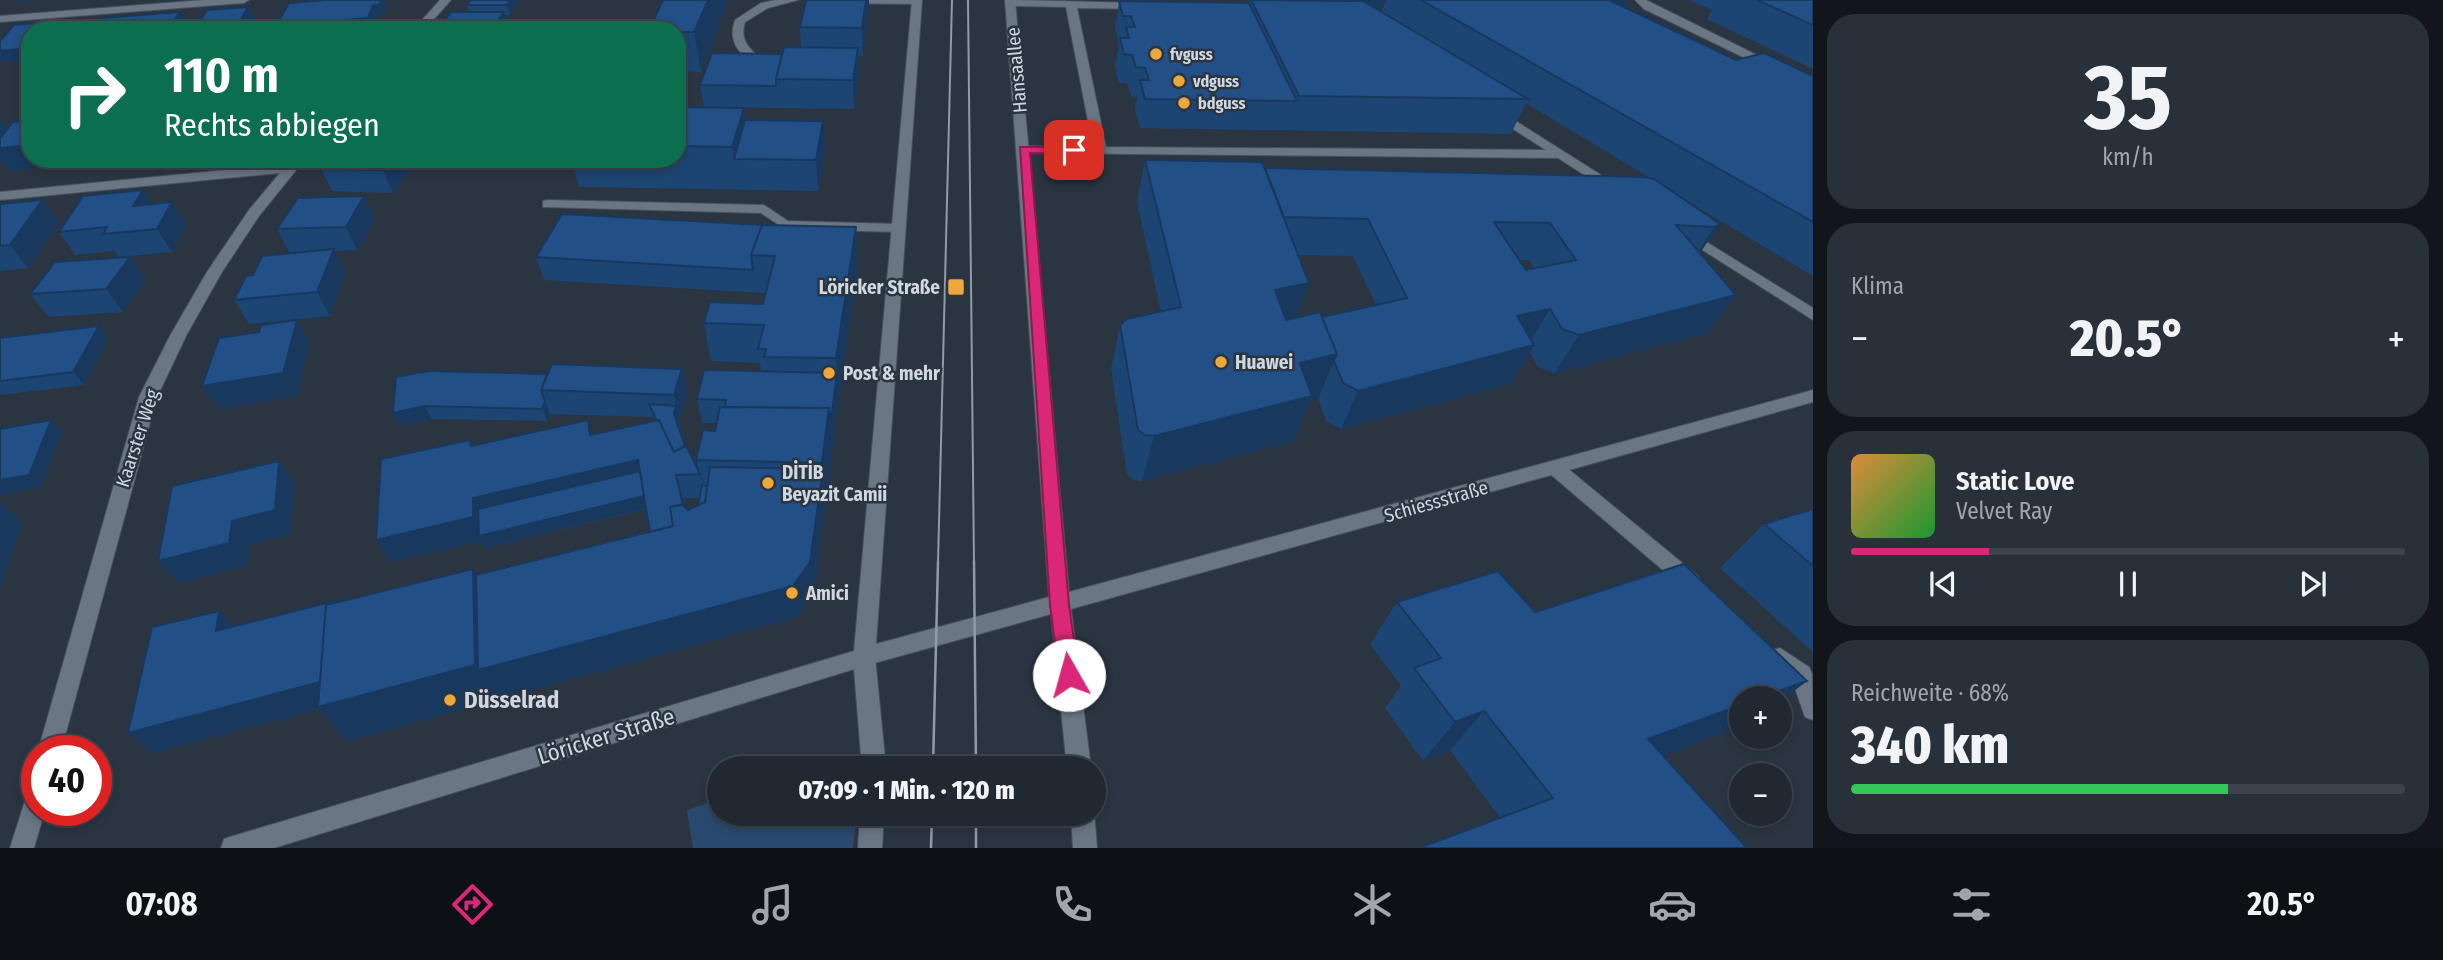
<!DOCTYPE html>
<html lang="de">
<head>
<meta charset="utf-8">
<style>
  body { margin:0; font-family:"Fira Sans Condensed",sans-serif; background:#28303a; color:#f1f3f6; height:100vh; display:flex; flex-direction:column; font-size:26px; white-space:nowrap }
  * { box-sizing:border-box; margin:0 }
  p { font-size:23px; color:#a2a6ac }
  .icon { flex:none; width:38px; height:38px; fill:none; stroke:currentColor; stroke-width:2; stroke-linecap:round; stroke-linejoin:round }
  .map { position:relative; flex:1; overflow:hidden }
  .drawer { display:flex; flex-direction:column; gap:14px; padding:14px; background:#12161c; width:630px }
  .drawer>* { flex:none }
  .top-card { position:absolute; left:21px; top:21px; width:665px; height:147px; border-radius:28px; box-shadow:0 4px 10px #0003,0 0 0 2px #3d444d; background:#0b6e4f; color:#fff; overflow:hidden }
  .tools { position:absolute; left:1729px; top:686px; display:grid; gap:14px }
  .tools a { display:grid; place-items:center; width:63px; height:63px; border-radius:50%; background:#202832; box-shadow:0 4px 10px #0003,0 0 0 2px #3d444d; font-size:35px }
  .speed { position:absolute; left:21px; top:735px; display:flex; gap:14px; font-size:35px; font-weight:700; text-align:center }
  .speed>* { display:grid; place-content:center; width:91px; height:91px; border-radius:50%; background:#202832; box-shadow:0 4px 10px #0003,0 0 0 2px #3d444d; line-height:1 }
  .speed .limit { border:10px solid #d22; background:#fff; color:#111 }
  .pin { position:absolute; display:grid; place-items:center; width:60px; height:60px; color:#fff; margin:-30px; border-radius:14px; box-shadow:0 4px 10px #0006 }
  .me { position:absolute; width:77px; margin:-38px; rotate:353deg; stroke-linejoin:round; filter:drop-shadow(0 0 5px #0008) }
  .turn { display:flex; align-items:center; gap:24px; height:147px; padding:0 28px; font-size:32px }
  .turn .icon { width:91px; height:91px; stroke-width:2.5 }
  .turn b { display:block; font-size:49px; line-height:60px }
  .big { font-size:52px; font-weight:800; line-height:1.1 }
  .drawer .tile { flex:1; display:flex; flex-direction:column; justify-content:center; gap:10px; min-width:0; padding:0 24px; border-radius:28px; background:#28303a }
  .drawer .dial { align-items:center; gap:0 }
  .dial b { font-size:91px; line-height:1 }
  .song { display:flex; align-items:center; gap:21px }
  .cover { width:84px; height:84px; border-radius:10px; background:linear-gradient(135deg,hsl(30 70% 55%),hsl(130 70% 35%)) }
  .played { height:7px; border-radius:4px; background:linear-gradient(90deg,#db2777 25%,#3d444d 25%) }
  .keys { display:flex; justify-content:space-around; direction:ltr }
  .heat { display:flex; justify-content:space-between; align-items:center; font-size:38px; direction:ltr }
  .charge { height:10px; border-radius:5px; background:linear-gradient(90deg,#34c759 68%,#3d444d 0) }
  .trip { position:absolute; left:707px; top:756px; width:399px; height:70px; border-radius:35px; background:#202832; box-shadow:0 4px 10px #0003,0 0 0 2px #3d444d; font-weight:800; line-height:70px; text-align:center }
  .dock { display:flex; height:112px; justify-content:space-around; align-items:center; background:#0d1014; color:#a2a6ac }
  .dock .icon { width:49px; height:49px }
  .dock .active { color:#db2777 }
  .dock b { font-size:32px; color:#f1f3f6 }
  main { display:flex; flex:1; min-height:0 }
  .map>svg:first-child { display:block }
</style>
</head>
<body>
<main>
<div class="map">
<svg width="1813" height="848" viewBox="0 0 1813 848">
  <rect width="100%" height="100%" fill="#2b3542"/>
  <path fill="#2a496e" d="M719 799V814H857L853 848H693L687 810Z"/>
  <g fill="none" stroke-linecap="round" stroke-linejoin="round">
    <defs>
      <path id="service" d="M776 0H798L768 8 745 22C739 42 750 48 763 61L753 63C737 52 728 40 735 20L761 3Z
        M815 0H920L921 1 916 4 820 3Z
        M1014 0 1140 3 1145 6 1140 9 1077 8 1106 147 1546 150 1491 115 1489 112 1495 108 1620 187 1618 190H1608L1558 158 1019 153 1018 150 1024 146 1093 147 1066 7 1010 6 1005 3Z
        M548 200 764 205 788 221 898 224 905 228 898 232 785 229 761 213 543 207V201Z
        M1687 230 1813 308V320L1682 237V231Z
        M1555 461 1561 463 1698 576 1701 582 1698 588 1691 590 1684 588 1549 473 1546 468 1549 463Z
        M864 648 872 650 875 657 886 768H862L853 657 856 650Z
        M1780 648 1809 667 1812 674 1813 720 1805 717 1792 680 1772 664 1769 657 1772 650Z
        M860 814H884L882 848H858Z"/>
      <path id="minor" d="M204 0H249L244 3 0 22V16Z
        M440 0H451L424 30H413Z
        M1635 0H1646L1813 83V91L1644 9Z
        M292 159H305L259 216 222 272 187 334 157 397 61 751H38L139 397 171 334 207 272 249 210 280 173 0 200V192L287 164Z
        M37 784V810H45L34 848H10L29 788Z"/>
      <path id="tertiary" d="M912 0H922L876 644 1049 597 1005 0H1015L1069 592 1813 390V402L1071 609 1091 768H1067L1051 614 864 666 274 848H221L224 839 233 836 854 651Z
        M1094 811 1097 848H1073L1071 814H1094Z"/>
    </defs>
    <use href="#service" stroke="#48505b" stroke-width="2"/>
    <use href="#minor" stroke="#48505b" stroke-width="2"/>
    <use href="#tertiary" stroke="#48505b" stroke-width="2"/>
    <use href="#service" fill="#6a7684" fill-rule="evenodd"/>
    <use href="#minor" fill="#6a7684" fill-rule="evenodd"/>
    <use href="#tertiary" fill="#6a7684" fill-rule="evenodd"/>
    <path stroke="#929ba4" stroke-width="2" d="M968 0 974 563
      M938 563 952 0"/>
    <path stroke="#929ba4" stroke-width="2.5" d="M974 561 976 768
      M933 768 938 561
      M976 814V848
      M931 848 932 814"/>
  </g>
  <path fill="#1d4573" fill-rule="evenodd" d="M470 0H520L510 15H505L509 30H436L469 12 467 5Z
    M663 0H728L701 72 677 71V30Z
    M1250 0H1628L1624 7 1736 60 1813 76V276L1669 190 1720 224 1700 253 1736 295 1707 333 1555 373 1538 367 1530 352 1511 384 1341 429 1326 421 1318 399 1310 401 1294 441 1142 481 1134 480 1127 474 1111 369 1120 325 1161 312 1137 202 1145 160 1265 168 1650 178 1526 103 1511 134 1140 128 1135 109 1137 97 1131 96 1127 83H1119L1115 67 1119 44 1115 29 1119 1 1249 3ZM1384 6 1382 12 1375 8ZM1298 255 1353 256 1376 305 1322 317 1296 318 1309 283ZM1519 260H1529L1535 269 1526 270Z
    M1689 0H1813V69L1707 19 1712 10Z
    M869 5 863 56H858L859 76 854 109 704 107 700 85 801 47 800 27Z
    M248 7 253 17 246 30H194Z
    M677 107 745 120 825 151 818 191 579 187 572 159H677Z
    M413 164 393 193 332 191 321 169Z
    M143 190 152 204 186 225 172 252 119 257 114 251 75 255 59 232Z
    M364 196 375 219 357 250 335 251 345 272 330 316 249 324 234 300 253 275 302 252H289L277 229Z
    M0 204 59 223 28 268 0 271Z
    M562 214 858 264 839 396 814 592 797 617 347 741 319 709 152 753 128 733 219 611 233 626 339 602 476 575 650 532 646 509 485 548 481 541 390 562 376 540 473 446 592 434 655 421 653 417 550 414 547 421 432 419 400 426 393 413 547 374 682 369 687 392 678 424 685 446 700 474 696 460 715 431 717 423H702L697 399 761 371 760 363 711 361 704 323 763 304 766 293 544 280 536 257ZM682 498H700L698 505 688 510 684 506Z
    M146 280 123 312 49 317 30 294Z
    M99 326 108 339 84 385 0 395V339Z
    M1813 509V652L1720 568 1764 524Z
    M1397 602 1535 612 1741 698V726L1663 755 1747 848 1500 818 1450 750 1423 761 1385 708 1401 686 1370 644Z"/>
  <path fill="#18385e" d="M18 0H44L19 2Z
    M381 0H385L388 6 383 15 377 16 372 29 359 30H278L276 26 373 5Z
    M510 0H520L510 15 507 5Z
    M708 0H728L701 72 694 32Z
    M866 0H869V5L863 56 862 28Z
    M1365 0H1386L1384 6 1361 11Z
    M1588 0H1628L1622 11Z
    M248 7 253 17 246 30H237L236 27Z
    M180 12 186 22 181 30H167Z
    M504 12 509 30H491Z
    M72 20 78 30H64Z
    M30 48V60L0 62V51Z
    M858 48 859 76 854 109 853 80Z
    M744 108 749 150 734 159 732 147Z
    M0 119 7 130 0 139Z
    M823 121 825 151 818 191 816 160Z
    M30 145V159H77L74 164 8 171 0 161V148Z
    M391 159H412L413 164 393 193 383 170Z
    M143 190 157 212 133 206Z
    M364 196 375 219 357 250 346 227Z
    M42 200 59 223 28 268 10 245Z
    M172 202 186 225 172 252 157 229Z
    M1720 224 1694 261 1689 264 1715 227Z
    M856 227 858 264 839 396 814 592 797 617 347 741 319 709 152 753 128 733 338 600 354 623 473 569 492 605 823 469 822 463 829 408 837 373 836 358Z
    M334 249 345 272 330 316 317 292Z
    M130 257 146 280 123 312 106 289Z
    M1309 283 1293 327 1260 334 1275 290Z
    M1736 295 1707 333 1555 373 1579 335Z
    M1550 309 1527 347 1517 316Z
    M297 320 310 343 297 396 219 409 202 386Z
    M99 326 108 339 84 385 73 372Z
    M1534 345 1511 384 1341 429 1358 391Z
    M1337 354 1318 399 1310 401 1294 441 1142 481 1154 436 1300 363Z
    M682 369 687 392 677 426 674 414 676 406 674 395Z
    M545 401 550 414 547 421 542 409Z
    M425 406 432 419 400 426 393 413Z
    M51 420 62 432 41 487 0 495V480Z
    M638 460 648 508 485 548 481 541 390 562 376 540 473 498Z
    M279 461 295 484 291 534 250 544 247 566 178 583 158 561 232 521Z
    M0 502 22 523 0 588Z
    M219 611 239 633 216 631Z
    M1807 681 1780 702V698H1759Z
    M1741 705V726L1604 777 1648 739Z
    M1484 711 1450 750 1423 761 1455 722Z"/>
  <path fill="#225086" stroke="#18385e" stroke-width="2" fill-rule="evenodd" d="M326 0H381L379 5H373L368 18 276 26 289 3Z
    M470 0H510L507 5H467Z
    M663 0H708L694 32H677V30H649Z
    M806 0H866L862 28 800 27Z
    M1251 0 1363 1 1528 99 1299 96Z
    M1421 0H1609L1736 60 1764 53 1813 76V222Z
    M1757 0H1813V25Z
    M1119 1 1249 3 1297 101 1145 99 1140 80H1149L1145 68 1136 67 1132 55 1124 54 1120 38H1129L1126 27H1135L1131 16H1123Z
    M248 7 236 27 194 30 207 10Z
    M180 12 167 30H92L102 18Z
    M451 12H504L491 30H436Z
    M72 20 64 30H30V48L0 51V41L14 25Z
    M784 47 858 48 853 80 776 79Z
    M712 53 782 54 776 79V86L700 85Z
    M677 107 744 108 732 147 677 146Z
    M30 120V145L0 148V138L13 122Z
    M745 120 823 121 816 160 734 159Z
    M329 159H391L383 170 321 169Z
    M1145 160 1262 162 1309 283 1275 290 1286 320 1320 312 1337 354 1300 363 1312 396 1154 436 1145 435 1138 430 1120 325 1127 319 1181 307Z
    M1265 168 1644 177 1654 179 1720 224 1715 227 1676 225 1736 295 1579 335 1562 329 1550 309 1517 316 1534 345 1358 391 1343 383 1334 361 1337 354 1322 317 1407 298 1368 219 1284 217ZM1494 222 1550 223 1576 260 1526 270Z
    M143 190 133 206 172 202 157 229 103 234 107 227 59 232 83 196Z
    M364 196 346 227 277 229 298 198Z
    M42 200 10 245 0 246V204Z
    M562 214 766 225H762L751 255 753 270 536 257Z
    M762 225 856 227 836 358 764 357 766 349H758L764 325 704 323 710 302 763 304 775 256 751 255Z
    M334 249 317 292 234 300 246 276 253 275 262 256Z
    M130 257 106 289 30 294 55 262Z
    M297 320 283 373 202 386 219 338 259 332 261 325Z
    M99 326 73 372 0 381V338Z
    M552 364 682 369 674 395 541 390Z
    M704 370 837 373 831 422 829 408 725 407 726 400 697 399Z
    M429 371 547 374 541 390 545 401 542 409 425 406 393 413 396 377Z
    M649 404 676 406 674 414 685 446 674 452 659 420 657 421Z
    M720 407 829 408 822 463 696 460 703 430 715 431Z
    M51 420 29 475 0 480V429Z
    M588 420 590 435 659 420 674 452 686 445 700 474 676 475 683 505 670 507 673 526 650 532 638 460 473 498V517L376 540 381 459 470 440 471 446Z
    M279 461 275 510 232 521 229 543 158 561 172 486Z
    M710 467 823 469 810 562 793 586 478 670 476 575 673 526 670 507 682 504 688 510 705 502Z
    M640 471 644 496 479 536 478 509Z
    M702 485 707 486 705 502 698 505Z
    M1813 509V566L1764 524Z
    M1684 564 1807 681 1759 698H1741V705L1648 739 1747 848H1419L1553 798 1484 711 1455 722 1414 668 1441 658 1397 602 1498 571 1535 612Z
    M473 569 475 665 318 707 326 605Z
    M338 600V602L326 605 320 682 128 733 152 627 219 611 216 631Z"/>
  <path fill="#db2777" stroke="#8e194d" stroke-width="2" d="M1020 147H1074L1080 150 1074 154 1030 153 1069 605 1079 675 1076 681 1069 683 1062 681 1059 675 1050 605Z"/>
  <g fill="#eda83b" stroke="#2b3542" stroke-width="2.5">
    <circle cx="1156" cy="54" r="7"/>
    <circle cx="1179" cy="81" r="7"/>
    <circle cx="1184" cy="103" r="7"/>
    <rect x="947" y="278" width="18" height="18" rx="3.5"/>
    <circle cx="1221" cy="362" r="7"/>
    <circle cx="829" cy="373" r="7"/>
    <circle cx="768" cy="483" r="7"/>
    <circle cx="792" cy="593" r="7"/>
    <circle cx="450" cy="700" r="7"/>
  </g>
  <g text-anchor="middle" stroke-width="5" stroke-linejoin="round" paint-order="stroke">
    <g font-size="16" font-weight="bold" fill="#d0d7df" stroke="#2b3542" text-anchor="start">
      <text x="1170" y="60">fvguss</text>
      <text x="1193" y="87">vdguss</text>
      <text x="1198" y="109">bdguss</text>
    </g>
    <g font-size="19" fill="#d0d7df" stroke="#2b3542">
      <text transform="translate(1016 70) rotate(-95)" y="7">Hansaallee</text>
      <text transform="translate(137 438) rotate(-72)" y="7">Kaarster Weg</text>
      <text transform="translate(1436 501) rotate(-16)" y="7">Schiessstraße</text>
    </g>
    <g font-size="19" font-weight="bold" fill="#d0d7df" stroke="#2b3542" text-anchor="start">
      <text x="940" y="294" text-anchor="end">Löricker Straße</text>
      <text x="1235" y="369">Huawei</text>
      <text x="843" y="380">Post &amp; mehr</text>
      <text x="782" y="479">DİTİB<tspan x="782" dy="22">Beyazit Camii</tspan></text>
      <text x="806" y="600">Amici</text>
    </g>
    <g font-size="23" font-weight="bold" fill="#d0d7df" stroke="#2b3542" text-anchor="start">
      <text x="464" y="708">Düsselrad</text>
    </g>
    <g font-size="23" fill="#d0d7df" stroke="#2b3542">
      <text transform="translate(606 736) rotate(-17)" y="8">Löricker Straße</text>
    </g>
  </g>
</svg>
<div class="tools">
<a>+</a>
<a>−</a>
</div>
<div class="speed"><div class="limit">40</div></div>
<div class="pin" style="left:1074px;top:150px;background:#d93025"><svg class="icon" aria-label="arrive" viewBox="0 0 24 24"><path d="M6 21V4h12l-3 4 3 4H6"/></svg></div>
<svg class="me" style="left:1069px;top:675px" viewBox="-20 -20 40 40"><circle r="19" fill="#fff"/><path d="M0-13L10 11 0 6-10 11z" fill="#db2777"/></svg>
<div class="trip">07:09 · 1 Min. · 120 m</div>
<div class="top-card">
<div class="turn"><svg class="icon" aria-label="right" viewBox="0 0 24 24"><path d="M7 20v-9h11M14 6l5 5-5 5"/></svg><div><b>110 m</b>Rechts abbiegen</div></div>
</div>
</div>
<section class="drawer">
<div class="tile dial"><b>35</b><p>km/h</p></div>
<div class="tile"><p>Klima</p>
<div class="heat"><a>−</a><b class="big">20.5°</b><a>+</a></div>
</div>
<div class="tile">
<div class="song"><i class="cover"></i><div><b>Static Love</b><p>Velvet Ray</p></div></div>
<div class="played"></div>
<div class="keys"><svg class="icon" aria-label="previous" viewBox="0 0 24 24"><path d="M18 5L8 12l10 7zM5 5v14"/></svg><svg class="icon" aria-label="pause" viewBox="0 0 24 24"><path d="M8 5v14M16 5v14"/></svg><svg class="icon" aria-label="next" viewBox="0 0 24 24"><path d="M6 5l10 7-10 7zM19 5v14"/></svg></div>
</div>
<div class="tile"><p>Reichweite · 68%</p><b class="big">340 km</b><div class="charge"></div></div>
</section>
</main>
<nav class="dock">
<b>07:08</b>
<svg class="icon active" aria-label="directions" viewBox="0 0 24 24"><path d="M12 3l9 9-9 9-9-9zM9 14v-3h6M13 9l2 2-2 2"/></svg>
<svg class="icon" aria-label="music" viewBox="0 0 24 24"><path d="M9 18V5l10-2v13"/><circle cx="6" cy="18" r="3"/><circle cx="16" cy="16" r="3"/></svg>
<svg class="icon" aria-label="phone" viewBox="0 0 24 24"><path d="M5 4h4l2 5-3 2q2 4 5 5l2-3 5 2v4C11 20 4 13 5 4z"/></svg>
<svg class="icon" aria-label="climate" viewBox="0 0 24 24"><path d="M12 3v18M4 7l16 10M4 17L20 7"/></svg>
<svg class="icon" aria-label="car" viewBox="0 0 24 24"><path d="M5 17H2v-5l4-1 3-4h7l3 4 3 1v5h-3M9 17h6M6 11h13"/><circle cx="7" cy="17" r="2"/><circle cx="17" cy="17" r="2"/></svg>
<svg class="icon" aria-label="filters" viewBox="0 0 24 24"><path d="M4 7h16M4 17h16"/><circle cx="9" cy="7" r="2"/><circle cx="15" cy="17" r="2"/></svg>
<b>20.5°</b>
</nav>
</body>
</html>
